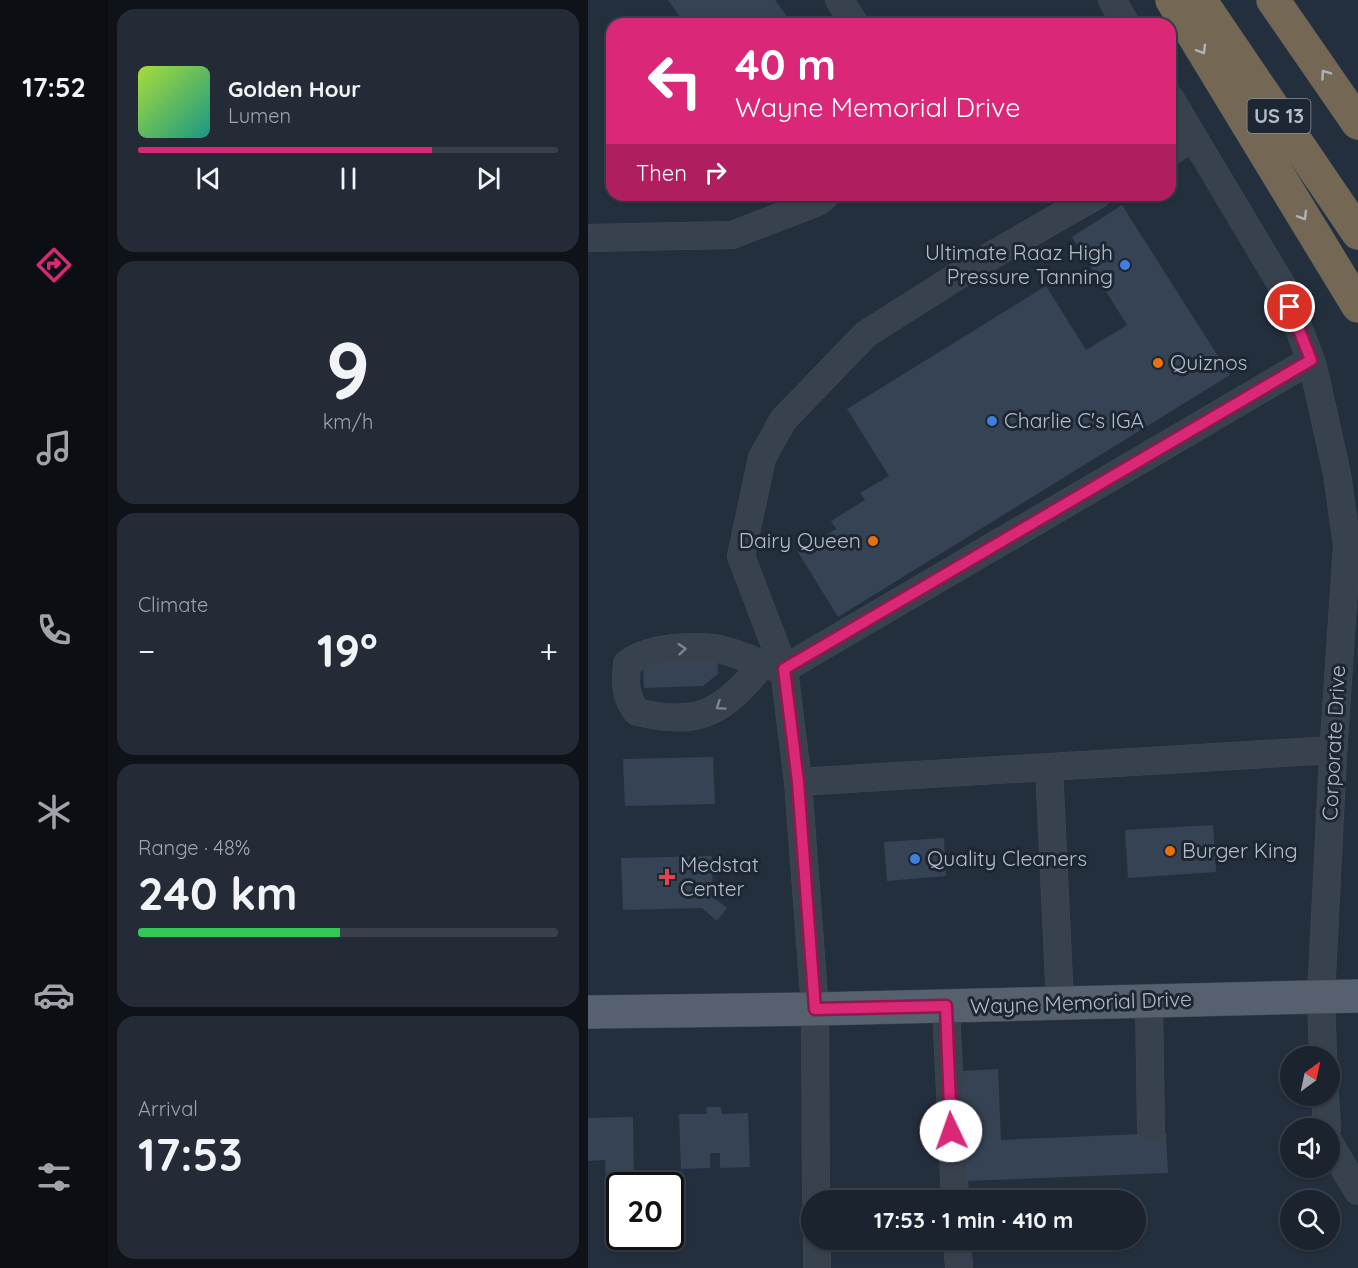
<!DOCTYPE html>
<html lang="en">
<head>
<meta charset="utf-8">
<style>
  body { margin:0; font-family:Quicksand,sans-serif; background:#242b36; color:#f1f3f6; height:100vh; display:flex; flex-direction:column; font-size:22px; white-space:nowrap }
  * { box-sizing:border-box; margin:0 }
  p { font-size:20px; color:#a0a4aa }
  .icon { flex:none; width:33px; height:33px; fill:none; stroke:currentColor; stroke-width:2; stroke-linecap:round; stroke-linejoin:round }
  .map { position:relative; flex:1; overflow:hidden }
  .side { display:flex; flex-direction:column; gap:9px; padding:9px; background:#0f1319; width:480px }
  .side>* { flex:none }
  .guide { position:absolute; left:18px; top:18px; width:570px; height:183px; border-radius:18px; box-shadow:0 2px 4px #0004,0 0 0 2px #39404a; background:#db2777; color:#fff; overflow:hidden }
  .needle { width:39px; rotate:33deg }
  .fabs { position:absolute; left:692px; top:1046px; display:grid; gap:12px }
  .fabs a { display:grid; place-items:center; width:60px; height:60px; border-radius:50%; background:#1b232e; box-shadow:0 2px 4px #0004,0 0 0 2px #39404a; font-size:30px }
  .speed { position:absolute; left:18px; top:1172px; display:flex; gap:12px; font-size:30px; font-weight:700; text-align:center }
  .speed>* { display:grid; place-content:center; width:78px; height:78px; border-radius:50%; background:#1b232e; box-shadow:0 2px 4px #0004,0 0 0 2px #39404a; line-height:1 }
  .speed .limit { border:3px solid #111; border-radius:9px; background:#fff; color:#111 }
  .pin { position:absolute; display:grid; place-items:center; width:51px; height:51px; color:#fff; margin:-26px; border:3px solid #fff; border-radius:50%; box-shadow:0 2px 6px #0007 }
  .me { position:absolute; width:66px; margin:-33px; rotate:357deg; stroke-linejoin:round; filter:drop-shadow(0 0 4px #0008) }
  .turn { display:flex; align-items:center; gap:21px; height:126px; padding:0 30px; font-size:27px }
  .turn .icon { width:78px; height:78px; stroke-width:2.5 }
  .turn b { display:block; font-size:42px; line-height:51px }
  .then { display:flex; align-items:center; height:57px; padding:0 30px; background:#0003; gap:12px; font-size:22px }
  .big { font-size:45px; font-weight:700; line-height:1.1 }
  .side .tile { flex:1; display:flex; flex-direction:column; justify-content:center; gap:9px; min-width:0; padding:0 21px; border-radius:18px; background:#242b36 }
  .side .dial { align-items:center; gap:0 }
  .dial b { font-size:78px; line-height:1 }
  .song { display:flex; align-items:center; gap:18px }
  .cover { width:72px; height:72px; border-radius:9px; background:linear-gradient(135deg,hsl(80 70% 55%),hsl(170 70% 35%)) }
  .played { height:6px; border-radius:3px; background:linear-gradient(90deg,#db2777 70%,#39404a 70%) }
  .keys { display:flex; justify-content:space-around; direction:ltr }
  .heat { display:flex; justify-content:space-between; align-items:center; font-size:33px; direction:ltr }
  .charge { height:9px; border-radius:4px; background:linear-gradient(90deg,#34c759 48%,#39404a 0) }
  .trip { position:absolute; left:213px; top:1190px; width:345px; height:60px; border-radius:30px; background:#1b232e; box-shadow:0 2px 4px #0004,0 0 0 2px #39404a; font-weight:700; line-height:60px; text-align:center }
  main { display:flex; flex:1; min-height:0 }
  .dock { display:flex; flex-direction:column; width:108px; justify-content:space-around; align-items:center; background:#0b0e12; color:#a0a4aa }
  .dock .icon { width:42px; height:42px }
  .dock .active { color:#db2777 }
  .dock b { font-size:27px; color:#f1f3f6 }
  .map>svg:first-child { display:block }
</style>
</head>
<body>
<main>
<nav class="dock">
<b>17:52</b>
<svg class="icon active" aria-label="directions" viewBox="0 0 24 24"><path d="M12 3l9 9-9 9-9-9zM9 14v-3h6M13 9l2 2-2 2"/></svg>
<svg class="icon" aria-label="music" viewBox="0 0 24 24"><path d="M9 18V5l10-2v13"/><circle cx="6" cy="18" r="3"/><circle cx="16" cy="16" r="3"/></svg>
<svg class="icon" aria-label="phone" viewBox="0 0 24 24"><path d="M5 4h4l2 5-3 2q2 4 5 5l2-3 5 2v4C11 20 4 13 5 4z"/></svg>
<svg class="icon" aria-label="climate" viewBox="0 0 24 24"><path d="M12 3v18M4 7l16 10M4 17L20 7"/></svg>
<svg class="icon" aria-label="car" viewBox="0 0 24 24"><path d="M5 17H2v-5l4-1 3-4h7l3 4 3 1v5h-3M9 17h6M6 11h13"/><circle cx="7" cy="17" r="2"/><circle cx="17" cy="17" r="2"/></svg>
<svg class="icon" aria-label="filters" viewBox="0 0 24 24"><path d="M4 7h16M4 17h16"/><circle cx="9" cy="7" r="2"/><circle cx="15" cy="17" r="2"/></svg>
</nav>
<section class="side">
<div class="tile">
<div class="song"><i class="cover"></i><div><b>Golden Hour</b><p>Lumen</p></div></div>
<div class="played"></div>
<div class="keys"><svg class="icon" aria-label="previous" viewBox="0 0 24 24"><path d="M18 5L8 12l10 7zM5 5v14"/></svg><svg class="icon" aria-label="pause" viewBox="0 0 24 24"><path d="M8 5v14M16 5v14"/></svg><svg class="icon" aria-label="next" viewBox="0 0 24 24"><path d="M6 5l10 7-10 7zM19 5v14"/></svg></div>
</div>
<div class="tile dial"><b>9</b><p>km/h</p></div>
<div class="tile"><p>Climate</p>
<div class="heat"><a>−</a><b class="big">19°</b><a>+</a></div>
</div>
<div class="tile"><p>Range · 48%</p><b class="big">240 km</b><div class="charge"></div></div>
<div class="tile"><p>Arrival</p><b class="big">17:53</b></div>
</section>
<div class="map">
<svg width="770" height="1268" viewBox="0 0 770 1268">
  <rect width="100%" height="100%" fill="#242f3e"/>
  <path fill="#364354" d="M80 0H187L204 24H97Z
    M534 205 642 375 250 617 210 552 248 529 243 521 277 500 272 493 301 476 259 409 458 286 498 350 539 325 484 237Z
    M129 656 130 674 115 686 56 688 55 658Z
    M125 757 127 804 37 806 35 759Z
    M625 825 628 872 540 878 537 830Z
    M356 838 358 876 299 881 296 842Z
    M124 856 125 897 139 908 129 921 114 908 35 910 33 858Z
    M410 1069 413 1140 578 1133 580 1173 379 1181 375 1071Z
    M118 1107H133L134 1114 160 1113 162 1167 132 1168V1153H122V1168L93 1169 91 1114H119Z
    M45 1117 46 1179H43V1185L18 1189 17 1160 0 1161V1118Z"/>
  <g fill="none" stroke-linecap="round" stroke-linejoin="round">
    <defs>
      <path id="minor" d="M251 0 267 24
        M524 0 538 24
        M582 98 696 289 725 366 749 474 759 545 745 756 733 997 735 1056
        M582 152 605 137
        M0 238 144 235 230 202 238 195
        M173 666C134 712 112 727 49 712 37 697 37 682 39 664 58 648 100 645 125 648 149 651 171 666 196 669L723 360
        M461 767 472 1003
        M210 782 745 750
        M561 1001 563 1130
        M358 1007 367 1200
        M737 1095 739 1128
        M741 1143 770 1191
        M228 1200 227 1009 210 782 196 669 153 556 174 458 195 420 278 334 387 265 509 195
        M229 1239V1268
        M369 1239 371 1268"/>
      <path id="major" d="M0 1012 227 1009 770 996"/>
      <path id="highway" d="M584 0 770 306
        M612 0 770 233
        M685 0 770 123"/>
    </defs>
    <use href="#minor" stroke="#414a57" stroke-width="28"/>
    <use href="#major" stroke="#414a57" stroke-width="34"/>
    <use href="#highway" stroke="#434c59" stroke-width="34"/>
    <use href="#minor" stroke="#38414e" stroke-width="27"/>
    <use href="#major" stroke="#56606e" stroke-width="33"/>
    <use href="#highway" stroke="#746855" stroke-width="33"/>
  </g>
  <defs><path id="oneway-chevron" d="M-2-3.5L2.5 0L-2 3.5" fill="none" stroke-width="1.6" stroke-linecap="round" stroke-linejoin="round" transform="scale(1.5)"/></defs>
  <g stroke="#aeb4bd">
    <use href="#oneway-chevron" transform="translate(614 50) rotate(59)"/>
    <use href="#oneway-chevron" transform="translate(737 74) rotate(-125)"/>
    <use href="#oneway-chevron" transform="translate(715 216) rotate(59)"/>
  </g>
  <g stroke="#7c8592">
    <use href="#oneway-chevron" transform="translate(94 649) rotate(-5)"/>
    <use href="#oneway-chevron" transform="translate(132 706) rotate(146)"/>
  </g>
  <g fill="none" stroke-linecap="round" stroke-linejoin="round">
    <defs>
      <path id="route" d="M363 1131 358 1006 227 1009 210 782 196 669 723 360 702 307"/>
    </defs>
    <use href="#route" stroke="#8e194d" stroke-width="15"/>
    <use href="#route" stroke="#db2777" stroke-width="10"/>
  </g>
  <g fill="#3f7fe0" stroke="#1d2633" stroke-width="2">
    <circle cx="537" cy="265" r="6"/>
    <circle cx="404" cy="421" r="6"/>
    <circle cx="327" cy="859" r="6"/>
  </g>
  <g fill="#e8710a" stroke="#1d2633" stroke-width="2">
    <circle cx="570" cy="363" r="6"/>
    <circle cx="285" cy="541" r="6"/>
    <circle cx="582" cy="851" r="6"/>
  </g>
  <path fill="#e0444e" stroke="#1d2633" stroke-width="2" d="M76 868h6v6h6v6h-6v6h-6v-6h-6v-6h6z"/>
  <g text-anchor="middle" stroke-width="6" stroke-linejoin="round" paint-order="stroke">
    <rect fill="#1d2633" stroke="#878f9c" stroke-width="1.5" x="659.5" y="99" width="63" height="34" rx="4.5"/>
    <g font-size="20" font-weight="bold" fill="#b4bcc9">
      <text x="691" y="123">US 13</text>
    </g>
    <g font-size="21" fill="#b4bcc9" stroke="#1d2633" text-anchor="start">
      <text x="525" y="260" text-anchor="end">Ultimate Raaz High<tspan x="525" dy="24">Pressure Tanning</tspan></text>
      <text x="582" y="370">Quiznos</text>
      <text x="416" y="428">Charlie C's IGA</text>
      <text x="273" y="548" text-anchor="end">Dairy Queen</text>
      <text x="594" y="858">Burger King</text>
      <text x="339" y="866">Quality Cleaners</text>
      <text x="92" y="872">Medstat<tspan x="92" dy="24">Center</tspan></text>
    </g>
    <g font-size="21" fill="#b4bcc9" stroke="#1d2633">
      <text transform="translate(746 743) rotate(-87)" y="7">Corporate Drive</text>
      <text transform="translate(493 1003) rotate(-2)" y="7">Wayne Memorial Drive</text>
    </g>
  </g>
</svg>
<div class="fabs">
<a><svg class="needle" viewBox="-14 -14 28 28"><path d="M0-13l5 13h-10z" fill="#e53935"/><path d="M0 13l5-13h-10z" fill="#a0a4aa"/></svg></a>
<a><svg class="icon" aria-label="sound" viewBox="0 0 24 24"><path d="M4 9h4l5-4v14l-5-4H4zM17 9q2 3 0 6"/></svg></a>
<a><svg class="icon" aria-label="search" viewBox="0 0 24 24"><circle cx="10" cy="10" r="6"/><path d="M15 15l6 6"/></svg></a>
</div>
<div class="speed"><div class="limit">20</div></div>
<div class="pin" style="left:702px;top:307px;background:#d93025"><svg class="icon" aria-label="arrive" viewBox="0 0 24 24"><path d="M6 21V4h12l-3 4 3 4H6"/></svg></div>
<svg class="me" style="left:363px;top:1131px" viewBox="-20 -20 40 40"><circle r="19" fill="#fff"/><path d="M0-13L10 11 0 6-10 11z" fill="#db2777"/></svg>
<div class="trip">17:53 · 1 min · 410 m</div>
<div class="guide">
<div class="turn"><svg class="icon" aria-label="left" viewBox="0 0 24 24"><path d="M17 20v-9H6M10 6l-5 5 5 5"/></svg><div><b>40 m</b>Wayne Memorial Drive</div></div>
<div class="then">Then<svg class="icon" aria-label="right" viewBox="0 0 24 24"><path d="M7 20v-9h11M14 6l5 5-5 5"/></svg></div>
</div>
</div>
</main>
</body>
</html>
